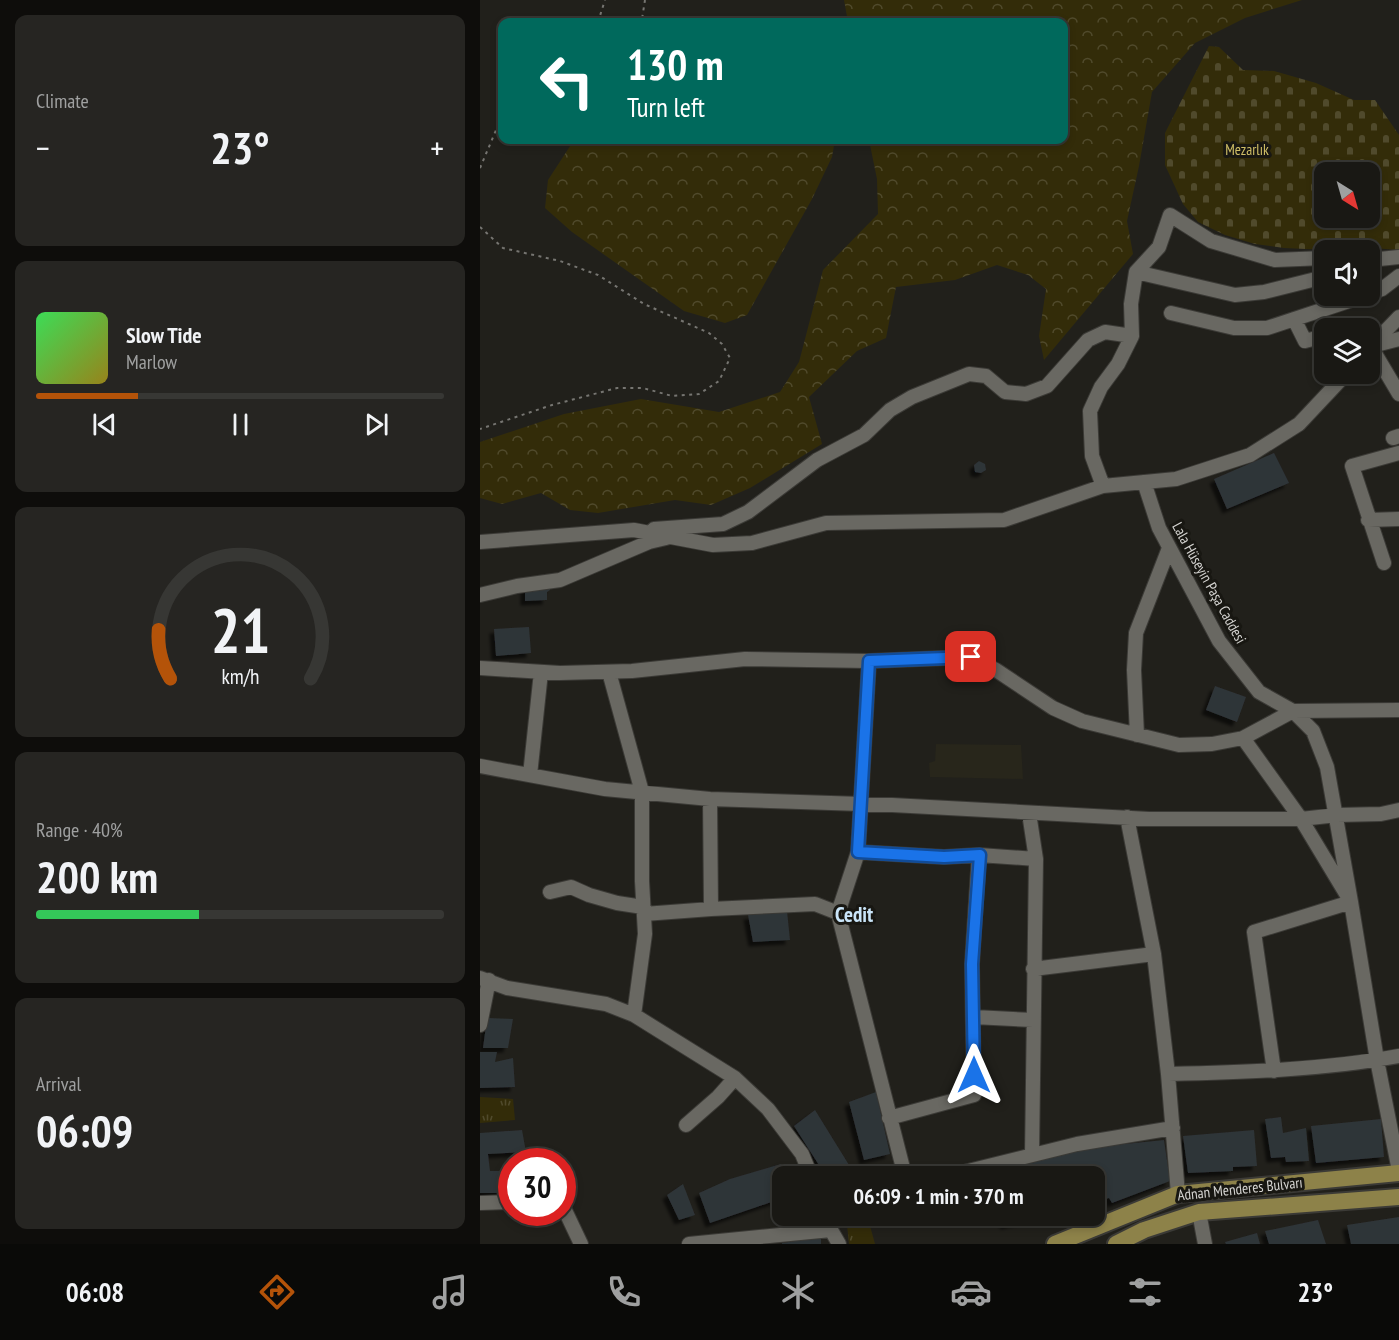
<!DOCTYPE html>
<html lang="en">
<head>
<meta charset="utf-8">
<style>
  body { margin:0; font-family:"PT Sans Narrow",sans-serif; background:#262522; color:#f1f3f6; height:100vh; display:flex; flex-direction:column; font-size:22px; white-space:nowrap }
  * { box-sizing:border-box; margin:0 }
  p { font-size:20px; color:#9fa0a0 }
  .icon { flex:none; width:33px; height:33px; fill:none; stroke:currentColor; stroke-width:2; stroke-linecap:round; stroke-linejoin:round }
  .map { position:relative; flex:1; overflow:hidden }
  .side { display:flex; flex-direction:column; gap:15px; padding:15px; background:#0e0d0b; width:480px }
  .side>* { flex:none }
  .banner { position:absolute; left:18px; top:18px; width:570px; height:126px; border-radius:12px; box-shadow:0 3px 9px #0003,0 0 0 2px #373734; background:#00695c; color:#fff; overflow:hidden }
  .needle { width:39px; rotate:143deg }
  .fabs { position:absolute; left:834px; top:162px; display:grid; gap:12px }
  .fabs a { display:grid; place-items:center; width:66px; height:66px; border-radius:12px; background:#191814; box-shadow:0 3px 9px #0003,0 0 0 2px #373734; font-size:30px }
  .speed { position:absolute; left:18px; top:1148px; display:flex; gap:12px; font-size:30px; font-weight:700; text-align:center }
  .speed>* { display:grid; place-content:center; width:78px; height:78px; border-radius:50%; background:#191814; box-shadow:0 3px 9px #0003,0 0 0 2px #373734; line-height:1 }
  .speed .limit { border:9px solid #d22; background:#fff; color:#111 }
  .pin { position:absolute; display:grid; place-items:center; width:51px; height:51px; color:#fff; margin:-26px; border-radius:12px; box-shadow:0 3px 9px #0006 }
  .me { position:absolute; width:66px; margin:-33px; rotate:0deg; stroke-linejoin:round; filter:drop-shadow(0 0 4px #0008) }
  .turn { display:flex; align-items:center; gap:21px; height:126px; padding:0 30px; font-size:27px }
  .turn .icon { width:78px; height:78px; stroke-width:2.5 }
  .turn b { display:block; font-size:42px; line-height:51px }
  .big { font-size:45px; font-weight:700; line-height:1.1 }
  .side .widget { flex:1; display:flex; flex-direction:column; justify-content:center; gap:9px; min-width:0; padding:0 21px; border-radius:12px; background:#262522 }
  .side .dial { align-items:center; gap:0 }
  .dial svg { height:156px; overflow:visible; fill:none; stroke:#373734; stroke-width:7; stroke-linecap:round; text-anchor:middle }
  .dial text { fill:#f1f3f6; stroke:none }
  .song { display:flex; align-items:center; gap:18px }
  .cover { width:72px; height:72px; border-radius:9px; background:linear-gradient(135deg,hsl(130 70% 55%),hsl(50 70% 35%)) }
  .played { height:6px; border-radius:3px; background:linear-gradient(90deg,#b45309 25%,#373734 25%) }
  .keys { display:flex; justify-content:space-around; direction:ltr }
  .heat { display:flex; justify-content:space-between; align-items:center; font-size:33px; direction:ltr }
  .charge { height:9px; border-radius:4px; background:linear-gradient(90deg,#34c759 40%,#373734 0) }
  .trip { position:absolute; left:292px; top:1166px; width:333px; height:60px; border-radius:12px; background:#191814; box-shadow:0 3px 9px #0003,0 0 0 2px #373734; font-weight:700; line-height:60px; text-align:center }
  .tab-bar { display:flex; height:96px; justify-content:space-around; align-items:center; background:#0a0a08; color:#9fa0a0 }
  .tab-bar .icon { width:42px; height:42px }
  .tab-bar .active { color:#b45309 }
  .tab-bar b { font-size:27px; color:#f1f3f6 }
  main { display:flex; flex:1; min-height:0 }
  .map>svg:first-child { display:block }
</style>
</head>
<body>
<main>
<section class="side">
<div class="widget"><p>Climate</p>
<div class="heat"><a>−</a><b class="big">23°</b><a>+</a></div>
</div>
<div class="widget">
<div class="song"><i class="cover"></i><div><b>Slow Tide</b><p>Marlow</p></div></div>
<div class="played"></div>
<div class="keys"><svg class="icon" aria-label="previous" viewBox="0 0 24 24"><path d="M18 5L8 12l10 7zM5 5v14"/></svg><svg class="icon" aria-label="pause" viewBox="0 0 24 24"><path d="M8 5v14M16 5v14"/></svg><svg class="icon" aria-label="next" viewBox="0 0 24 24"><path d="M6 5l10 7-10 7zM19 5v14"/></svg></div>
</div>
<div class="widget dial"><svg viewBox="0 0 100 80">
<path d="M14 69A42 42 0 1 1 86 69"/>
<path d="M14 69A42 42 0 0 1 8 44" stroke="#b45309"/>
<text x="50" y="56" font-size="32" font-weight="700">21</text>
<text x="50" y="72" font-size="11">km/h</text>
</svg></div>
<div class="widget"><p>Range · 40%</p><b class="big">200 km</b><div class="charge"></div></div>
<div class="widget"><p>Arrival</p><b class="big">06:09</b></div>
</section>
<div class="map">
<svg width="919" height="1244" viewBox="0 0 919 1244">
  <defs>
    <pattern id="grass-tufts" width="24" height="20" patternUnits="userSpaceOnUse" patternTransform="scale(1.5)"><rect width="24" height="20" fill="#332c09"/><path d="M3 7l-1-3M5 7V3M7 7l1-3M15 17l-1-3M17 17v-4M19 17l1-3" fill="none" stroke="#504a2c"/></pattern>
    <pattern id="forest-crowns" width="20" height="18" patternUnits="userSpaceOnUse" patternTransform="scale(1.5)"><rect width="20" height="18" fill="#332c09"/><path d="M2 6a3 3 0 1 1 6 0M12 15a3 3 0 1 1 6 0" fill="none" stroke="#504a2c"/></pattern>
    <pattern id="cemetery-stones" width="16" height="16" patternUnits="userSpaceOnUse" patternTransform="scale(1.5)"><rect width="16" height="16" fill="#332c09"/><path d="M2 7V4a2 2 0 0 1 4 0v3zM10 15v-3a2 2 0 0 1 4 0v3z" fill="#504a2c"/></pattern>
    <filter id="shadow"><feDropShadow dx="-4.5" dy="4.5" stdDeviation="1.5" flood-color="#0009"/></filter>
  </defs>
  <rect width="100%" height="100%" fill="#21201b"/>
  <path fill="#28261b" d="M456 744 541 745 543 779 450 777 449 763 455 761Z"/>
  <path fill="url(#grass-tufts)" d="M0 1097 33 1099 35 1120 0 1123Z
    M366 1215H387L395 1244H369Z"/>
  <path fill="url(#forest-crowns)" d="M364 0H822L765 18 715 43 672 92 659 166 647 221 653 254 564 360 559 336 566 289 548 275 517 265 475 280 416 287 406 338 377 351 329 397 342 444 270 488 231 505 195 500 118 513 90 510 61 493 22 504 0 498V442L84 414 161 399 239 412 300 392 319 362 343 270 398 214 397 179 389 140H584V22H368Z
    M94 140H355L352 157 332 199 267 315 245 323 204 311 92 232 65 208 68 180Z"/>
  <path fill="url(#cemetery-stones)" fill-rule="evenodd" d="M729 46 739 47 763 70 794 71 836 83 874 100H895L919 135V250L892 248 847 250 804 248 775 244 745 235 718 222 703 204 685 165V133ZM844 172H890V218H844Z"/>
  <path fill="#2f3438" filter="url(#shadow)" d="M794 453 809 483 747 509 734 479Z
    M499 461 505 464 506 470 501 473 495 472 494 465Z
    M71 582 70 590 67 592V600L45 601V586Z
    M49 627 51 653 16 656 14 629Z
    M735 686 766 697 757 722 726 710Z
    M307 911 310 940 273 942 268 915Z
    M7 1018 33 1019 28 1048H3Z
    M0 1052H17L15 1062 33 1058 35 1087 0 1088Z
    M396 1092 410 1154 384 1160 369 1102Z
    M335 1110 369 1165 344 1173 314 1126Z
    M801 1117 803 1133 826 1128 829 1161 806 1162 805 1157 791 1158 785 1119Z
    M901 1119 904 1157 836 1163 831 1126Z
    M42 1130 46 1152 8 1154 10 1171H32V1193H0V1133Z
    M774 1130 777 1166 753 1167V1171L708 1173 703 1136Z
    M684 1140 690 1181 632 1203 629 1198 615 1202V1176H514L512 1169 615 1147Z
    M301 1164 305 1176H303V1198L230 1223 219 1193 250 1179Z
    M203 1184 215 1215 199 1220 187 1195Z
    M522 1215H561V1216L525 1225Z
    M919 1217V1244H871L867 1225Z
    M838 1220 846 1244H789L785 1231Z
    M777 1233 780 1244H746L745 1242Z
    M341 1237V1244H302V1243Z"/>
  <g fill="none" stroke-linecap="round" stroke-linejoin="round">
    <defs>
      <path id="minor" d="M890 260 919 257
        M656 272 755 295 784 292 844 277
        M890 293 902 289 919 276
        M691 313 754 328H787L884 296
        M814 319 825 341 844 336
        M870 328H876
        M890 345 919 394
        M891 346 919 317
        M892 346 919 339
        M913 438 919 436
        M664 482 679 528 739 641 779 692 813 711 919 710
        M623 486 612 456 610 411 621 387 638 364 652 336 651 304 656 272 679 247 690 215 731 241 795 260 844 258
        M888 520 919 519
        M174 529 243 524 268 512 337 460 384 435 410 410 432 397 489 374 506 376 525 392 546 394 567 386 608 340 625 332 652 336
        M0 542 154 530 233 545 272 543 346 523 524 520 623 486 696 479 770 455 819 424 866 374
        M904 563 872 466 919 453
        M0 595 37 586 80 580 169 542 186 538
        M389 661 378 852 358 913 425 1176
        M0 668 80 673 152 671 265 659 389 661 491 657 516 670 573 708 602 721 699 745 732 744 763 738 813 711 833 731 847 767 871 902 774 932 794 1071
        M129 672 162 792V881L165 934 154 1015
        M657 735 654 670 656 633 689 548
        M763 738 821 819 871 902 897 1060 919 1171
        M0 766 125 789 230 799 412 805 669 819H821L857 815 901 814 919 810
        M50 775 61 672
        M230 799 231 909
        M549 813 556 859 552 1155
        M647 817 674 954 688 1074 698 1194
        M378 852 464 857 499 855 556 859
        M70 892 91 887 109 895 137 903 163 907
        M164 914 231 909 335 904 358 913
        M553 969 674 954
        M0 978 27 988 126 1004 154 1015 255 1078 288 1109 322 1154 331 1176
        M494 1017 553 1020
        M0 1025 9 980
        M688 1074C765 1072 843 1070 919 1056
        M409 1118 494 1095 492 964 499 855
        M206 1125 238 1097 255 1078
        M468 1176 597 1144 693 1128
        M0 1203 32 1202
        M82 1204 101 1244
        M719 1212 725 1244
        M347 1215 351 1230 359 1244
        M209 1244 351 1230"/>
      <path id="major" d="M575 1244 698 1194 919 1173
        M636 1244 664 1230 719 1212 919 1197"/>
    </defs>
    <use href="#minor" stroke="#3b3a36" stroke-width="16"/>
    <use href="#major" stroke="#3b3a36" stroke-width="20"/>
    <path stroke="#767571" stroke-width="2" stroke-dasharray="3 4.5" stroke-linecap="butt" d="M165 0 162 19 168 22
      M118 22 125 0
      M0 168 22 116
      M0 227 23 248 80 261 118 275 164 304 229 333 242 344 250 358 239 381 219 394 192 396 163 388H137L72 405 0 429"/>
    <use href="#minor" stroke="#696862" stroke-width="14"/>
    <use href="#major" stroke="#8d8249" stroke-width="16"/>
  </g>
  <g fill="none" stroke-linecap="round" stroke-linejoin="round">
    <defs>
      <path id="route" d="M491 657 389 661 378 852 464 857 500 855 492 964 494 1075"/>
    </defs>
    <use href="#route" stroke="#114b97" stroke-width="15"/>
    <use href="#route" stroke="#1a73e8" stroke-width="10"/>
  </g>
  <g text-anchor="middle" stroke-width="6" stroke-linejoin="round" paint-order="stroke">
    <g font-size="15" fill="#d0bf67" stroke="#181712">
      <text x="767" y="155">Mezarlık</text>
    </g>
    <g font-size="15" fill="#d4d3d0" stroke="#181712">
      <text transform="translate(729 583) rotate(61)" y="5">Lala Hüseyin Paşa Caddesi</text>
      <text transform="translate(760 1189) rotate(-6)" y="5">Adnan Menderes Bulvarı</text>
    </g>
    <g font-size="21" font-weight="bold" fill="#cae5f9" stroke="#181712">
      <text x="374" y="922">Cedit</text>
    </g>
  </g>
</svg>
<div class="fabs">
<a><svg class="needle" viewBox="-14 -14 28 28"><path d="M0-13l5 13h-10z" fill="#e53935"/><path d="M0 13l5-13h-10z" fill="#9fa0a0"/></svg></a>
<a><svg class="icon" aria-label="sound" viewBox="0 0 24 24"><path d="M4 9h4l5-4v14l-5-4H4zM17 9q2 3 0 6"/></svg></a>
<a><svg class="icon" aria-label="layers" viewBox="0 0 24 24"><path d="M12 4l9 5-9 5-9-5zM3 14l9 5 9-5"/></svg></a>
</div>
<div class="speed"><div class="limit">30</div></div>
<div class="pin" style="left:491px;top:657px;background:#d93025"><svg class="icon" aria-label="arrive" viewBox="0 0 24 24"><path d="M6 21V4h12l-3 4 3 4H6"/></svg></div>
<svg class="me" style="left:494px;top:1075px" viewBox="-20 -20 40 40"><path d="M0-17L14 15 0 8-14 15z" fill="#1a73e8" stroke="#fff" stroke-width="4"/></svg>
<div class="trip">06:09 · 1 min · 370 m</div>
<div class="banner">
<div class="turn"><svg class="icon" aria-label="left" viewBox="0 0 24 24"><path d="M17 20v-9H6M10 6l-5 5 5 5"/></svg><div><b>130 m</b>Turn left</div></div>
</div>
</div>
</main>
<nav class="tab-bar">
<b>06:08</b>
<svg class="icon active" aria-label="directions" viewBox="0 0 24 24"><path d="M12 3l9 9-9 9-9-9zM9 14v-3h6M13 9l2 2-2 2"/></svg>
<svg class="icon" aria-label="music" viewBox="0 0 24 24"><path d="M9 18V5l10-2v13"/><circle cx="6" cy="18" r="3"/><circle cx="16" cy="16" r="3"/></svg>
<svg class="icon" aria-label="phone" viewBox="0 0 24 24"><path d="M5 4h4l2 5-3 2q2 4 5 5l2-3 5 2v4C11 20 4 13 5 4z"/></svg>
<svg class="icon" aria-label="climate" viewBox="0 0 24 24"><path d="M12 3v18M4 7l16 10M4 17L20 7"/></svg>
<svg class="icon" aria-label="car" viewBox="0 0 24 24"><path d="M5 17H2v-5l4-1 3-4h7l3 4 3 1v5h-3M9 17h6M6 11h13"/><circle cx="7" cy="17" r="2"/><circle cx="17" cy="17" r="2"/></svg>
<svg class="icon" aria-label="filters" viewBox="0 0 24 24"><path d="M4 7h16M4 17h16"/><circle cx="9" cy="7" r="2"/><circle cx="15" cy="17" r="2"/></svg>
<b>23°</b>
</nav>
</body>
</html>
